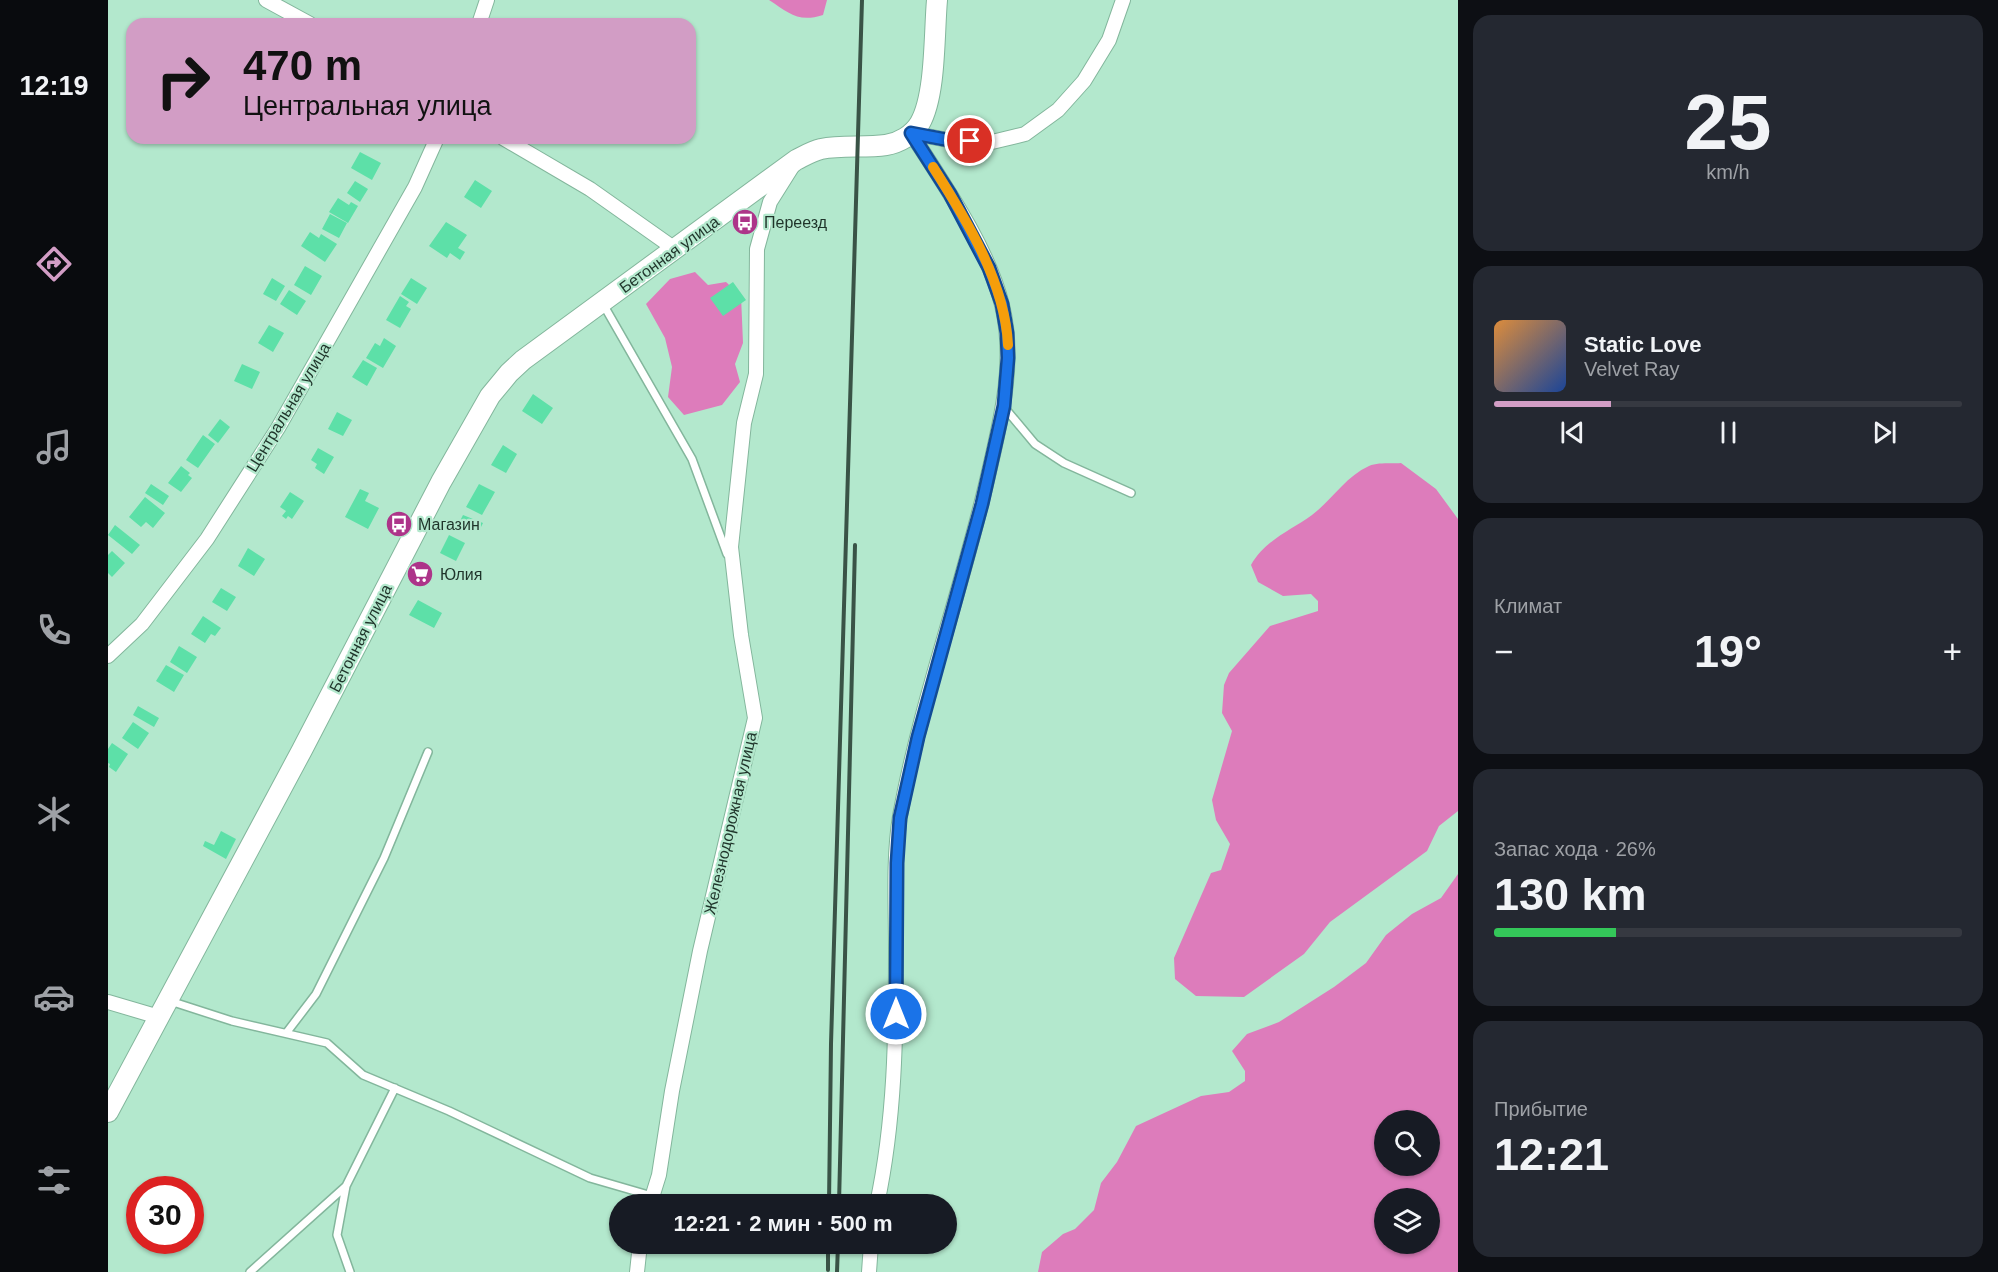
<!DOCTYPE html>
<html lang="ru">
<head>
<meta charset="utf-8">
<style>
  body { margin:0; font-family:Arial,sans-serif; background:#242831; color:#f1f3f6; height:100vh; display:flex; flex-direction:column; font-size:22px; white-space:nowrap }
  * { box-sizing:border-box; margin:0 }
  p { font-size:20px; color:#9ea1a6 }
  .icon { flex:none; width:33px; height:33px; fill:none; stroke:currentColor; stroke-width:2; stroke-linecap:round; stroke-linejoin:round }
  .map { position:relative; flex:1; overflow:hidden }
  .side { display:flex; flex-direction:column; gap:15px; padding:15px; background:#0d0f14; width:540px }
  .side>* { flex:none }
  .top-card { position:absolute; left:18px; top:18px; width:570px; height:126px; border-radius:18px; box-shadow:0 2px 4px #0004; background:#d29dc5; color:#111; overflow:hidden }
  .fabs { position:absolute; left:1266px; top:1110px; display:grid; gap:12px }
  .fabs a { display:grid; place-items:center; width:66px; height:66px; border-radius:50%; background:#171b24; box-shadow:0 2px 4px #0004; font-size:30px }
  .speed { position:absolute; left:18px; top:1176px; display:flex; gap:12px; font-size:30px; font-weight:700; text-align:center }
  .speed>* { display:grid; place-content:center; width:78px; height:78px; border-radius:50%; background:#171b24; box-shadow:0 2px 4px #0004; line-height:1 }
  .speed .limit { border:9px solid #d22; background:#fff; color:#111 }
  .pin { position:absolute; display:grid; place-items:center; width:51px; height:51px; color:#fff; margin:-26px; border:3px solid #fff; border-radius:50%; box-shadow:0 2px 6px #0007 }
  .me { position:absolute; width:66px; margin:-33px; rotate:0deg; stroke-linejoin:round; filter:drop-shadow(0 0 4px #0008) }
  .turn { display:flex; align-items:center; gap:21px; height:126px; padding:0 18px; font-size:27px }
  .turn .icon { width:78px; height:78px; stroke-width:2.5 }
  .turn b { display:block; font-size:42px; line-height:51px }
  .big { font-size:45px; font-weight:600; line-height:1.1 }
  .side .tile { flex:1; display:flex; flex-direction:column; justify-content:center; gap:9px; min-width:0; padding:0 21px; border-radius:18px; background:#242831 }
  .side .dial { align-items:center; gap:0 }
  .dial b { font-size:78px; line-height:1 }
  .song { display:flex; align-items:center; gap:18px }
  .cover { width:72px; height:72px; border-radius:9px; background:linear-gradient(135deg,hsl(30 70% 55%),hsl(220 70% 35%)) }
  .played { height:6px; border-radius:3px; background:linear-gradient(90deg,#d29dc5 25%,#363941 25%) }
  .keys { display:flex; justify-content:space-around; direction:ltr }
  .heat { display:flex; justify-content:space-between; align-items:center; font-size:33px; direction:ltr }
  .charge { height:9px; border-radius:4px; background:linear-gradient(90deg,#34c759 26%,#363941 0) }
  .trip { position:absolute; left:501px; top:1194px; width:348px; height:60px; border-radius:30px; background:#171b24; box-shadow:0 2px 4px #0004; font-weight:600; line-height:60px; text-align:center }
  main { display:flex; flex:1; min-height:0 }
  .tabs { display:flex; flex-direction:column; width:108px; justify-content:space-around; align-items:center; background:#090b0e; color:#9ea1a6 }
  .tabs .icon { width:42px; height:42px }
  .tabs .selected { color:#d29dc5 }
  .tabs b { font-size:27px; color:#f1f3f6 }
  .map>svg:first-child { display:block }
</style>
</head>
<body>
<main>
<nav class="tabs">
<b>12:19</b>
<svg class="icon selected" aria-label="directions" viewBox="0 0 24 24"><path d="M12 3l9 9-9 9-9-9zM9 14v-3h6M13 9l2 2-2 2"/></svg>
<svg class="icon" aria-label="music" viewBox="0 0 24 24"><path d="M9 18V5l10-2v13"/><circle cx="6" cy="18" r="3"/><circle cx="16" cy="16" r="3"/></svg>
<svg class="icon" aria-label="phone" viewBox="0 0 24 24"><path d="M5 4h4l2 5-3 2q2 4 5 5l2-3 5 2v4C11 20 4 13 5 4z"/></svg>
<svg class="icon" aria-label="climate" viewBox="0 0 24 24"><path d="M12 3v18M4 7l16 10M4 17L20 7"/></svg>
<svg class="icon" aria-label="car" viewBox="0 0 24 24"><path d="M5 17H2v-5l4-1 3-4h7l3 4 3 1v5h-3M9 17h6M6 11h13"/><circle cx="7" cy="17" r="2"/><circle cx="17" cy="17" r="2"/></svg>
<svg class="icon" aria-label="filters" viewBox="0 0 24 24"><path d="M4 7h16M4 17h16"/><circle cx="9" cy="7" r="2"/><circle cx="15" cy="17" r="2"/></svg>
</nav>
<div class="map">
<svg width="1350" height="1272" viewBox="0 0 1350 1272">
  <rect width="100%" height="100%" fill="#b3e8cd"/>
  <path fill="#dd7cbb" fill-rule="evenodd" d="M661 0H719L715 15C690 23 681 13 661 0Z
    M587 272 600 285 618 282 633 296 635 343 627 364 632 382 614 405 576 415 560 397 564 367 557 338 538 304 562 279Z
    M1293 463 1328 489 1350 519V811L1331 826 1319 851 1222 922 1196 954 1136 997 1088 996 1067 979 1066 958 1103 873 1113 870 1122 844 1108 820 1104 800 1124 731 1114 713 1116 685 1121 673 1162 626 1210 611V601L1203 594 1175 596 1150 582 1143 565C1157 540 1182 531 1204 515 1224 500 1237 477 1261 466 1270 462 1284 464 1293 463Z
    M1350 874V1272H930L934 1252 955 1234 967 1229 986 1210 993 1183 1009 1162 1028 1126 1093 1096 1121 1092 1137 1081V1071L1124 1051 1139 1034 1171 1022 1226 987 1258 963 1278 935 1304 914 1333 898ZM1276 1120H1322V1166H1276ZM1276 1198H1322V1244H1276Z"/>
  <path fill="#5de0a8" d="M252 152 273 163 264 180 243 168Z
    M367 180 384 191 373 208 356 197Z
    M247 181 260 189 252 202 239 193Z
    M230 198 241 205 243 202 250 206 240 223 221 212Z
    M222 214 239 223 231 238 214 229Z
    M338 222 359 235 350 248 357 252 352 260 342 253 339 258 321 246Z
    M202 232 211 238 213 234 229 244 217 262 193 246Z
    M197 266 214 276 203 295 186 285Z
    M164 278 177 286 168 301 155 294Z
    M303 278 319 288 309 304 293 294Z
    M625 282 638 300 615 316 602 298Z
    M181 290 198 301 189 315 172 304Z
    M292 296 301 302 298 306 303 309 292 328 278 320Z
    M161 325 176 333 165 352 150 343Z
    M276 338 288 346 275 368 258 358 267 343 272 346Z
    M255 360 269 368 259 386 244 377Z
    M134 364 152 372 144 389 126 381Z
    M425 394 445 408 434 424 414 411Z
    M229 412 244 420 235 436 220 429Z
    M112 419 122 427 110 443 100 435Z
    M95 435 107 444 90 468 78 460Z
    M395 445 409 454 398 473 383 465Z
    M210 448 226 457 216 474 207 468 209 464 203 460Z
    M73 466 82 473 80 475 84 478 73 492 60 483Z
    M43 484 61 496 55 505 37 493Z
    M371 484 387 492 374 515 358 507Z
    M252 489 261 493 257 501 271 508 260 529 237 517Z
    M182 492 196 501 184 519 180 516 178 519 174 516 178 511 172 507Z
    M37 497 57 513 45 528 38 522 33 527 21 517Z
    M355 515 375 523 371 531 351 523Z
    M7 525 32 545 24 554 0 535Z
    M341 535 357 543 348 561 332 553Z
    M140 548 157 559 146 576 130 566Z
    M4 551 17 563 4 577 0 573V555Z
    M312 566 322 572 313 586 303 580Z
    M113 588 128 597 119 611 104 602Z
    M310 600 334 613 326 628 301 615Z
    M95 616 113 628 107 636 103 634 97 643 83 634Z
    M71 646 89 657 79 673 62 662Z
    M58 665 76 675 66 692 48 681Z
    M30 706 51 718 46 727 25 715Z
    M25 722 41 733 30 749 14 738Z
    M4 743 20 754 8 772 1 767 2 764 0 763V749Z
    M113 831 128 839 118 859 95 846 97 841 106 845Z"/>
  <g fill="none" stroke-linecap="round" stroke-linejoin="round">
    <defs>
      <path id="lane" d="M495 304 584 459 619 554
        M896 407 927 444 956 463 1023 493
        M62 1001 124 1021 219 1043 255 1075 341 1111 482 1178 544 1196
        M179 1032 208 994 276 858 320 752
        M238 1186 229 1235 242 1272
        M142 1272 238 1186 287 1088"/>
      <path id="street" d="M158 0 202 24
        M371 24 379 0
        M803 133 840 140 884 142 917 134 950 110 976 81 1001 40 1015 0
        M395 138 482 189 567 249
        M0 656 34 624 99 539 170 428 307 187 329 138
        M0 1002 51 1017
        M542 1204 551 1175 564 1091 592 951 647 718 633 635 623 547 636 423 648 374 649 249 662 202 684 167
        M769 1204C787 1120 788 1035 788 949 788 905 785 859 792 816 813 700 854 590 880 476 893 420 908 362 894 305 880 247 835 183 803 133
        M529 1272 532 1244
        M761 1272 763 1244"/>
      <path id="secondary" d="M0 1112 194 750 333 482 382 396 401 373 415 360 688 160C696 156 704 151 713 149 734 145 757 148 778 145 791 143 805 135 812 123 828 95 826 33 829 0"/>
    </defs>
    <use href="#lane" stroke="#83b69c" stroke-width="10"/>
    <use href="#street" stroke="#83b69c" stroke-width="16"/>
    <use href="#secondary" stroke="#83b69c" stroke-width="22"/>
    <use href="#lane" stroke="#fff" stroke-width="7"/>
    <use href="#street" stroke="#fff" stroke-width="14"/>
    <use href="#secondary" stroke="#fff" stroke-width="20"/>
    <path stroke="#395346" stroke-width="4" d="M721 1204 723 1044 754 0
      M731 1204 747 545
      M720 1270V1244
      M729 1272 730 1244"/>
  </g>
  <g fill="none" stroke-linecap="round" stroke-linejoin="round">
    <defs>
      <path id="route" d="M788 1014 789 863 792 818 810 737 874 504 896 406 900 358 899 333 894 304 881 268 842 194 803 133 840 140 862 141"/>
    </defs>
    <use href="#route" stroke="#114b97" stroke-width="15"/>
    <use href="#route" stroke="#1a73e8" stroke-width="10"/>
    <path stroke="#f59e0b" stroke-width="10" d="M825 167C858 219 897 282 900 345"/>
  </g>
  <defs>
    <symbol id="bus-disc" viewBox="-11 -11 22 22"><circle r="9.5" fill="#ad3489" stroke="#b3e8cd"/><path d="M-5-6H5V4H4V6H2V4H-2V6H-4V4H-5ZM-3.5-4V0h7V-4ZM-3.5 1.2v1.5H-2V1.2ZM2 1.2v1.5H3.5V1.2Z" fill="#fff"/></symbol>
    <symbol id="supermarket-disc" viewBox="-11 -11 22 22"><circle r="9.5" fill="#ad3489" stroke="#b3e8cd"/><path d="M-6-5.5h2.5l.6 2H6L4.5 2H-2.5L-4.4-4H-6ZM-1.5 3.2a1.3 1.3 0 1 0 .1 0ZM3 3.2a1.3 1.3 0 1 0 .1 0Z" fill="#fff"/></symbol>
  </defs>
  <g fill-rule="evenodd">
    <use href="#bus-disc" x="622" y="207" width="30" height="30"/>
    <use href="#bus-disc" x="276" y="509" width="30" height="30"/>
    <use href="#supermarket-disc" x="297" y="559" width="30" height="30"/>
  </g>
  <g text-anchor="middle" stroke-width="4.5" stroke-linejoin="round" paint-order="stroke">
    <g font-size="16" fill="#1f342a" stroke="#b3e8cd" text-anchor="start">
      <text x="656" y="228">Переезд</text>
      <text x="310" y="530">Магазин</text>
      <text x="332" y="580">Юлия</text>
    </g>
    <g font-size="16" fill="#1f342a" stroke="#b3e8cd">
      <text transform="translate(561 254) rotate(-36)" y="6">Бетонная улица</text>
      <text transform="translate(180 407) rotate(-59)" y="6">Центральная улица</text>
      <text transform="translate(252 638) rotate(-63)" y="6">Бетонная улица</text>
      <text transform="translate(622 823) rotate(-77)" y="6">Железнодорожная улица</text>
    </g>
  </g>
</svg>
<div class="fabs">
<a><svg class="icon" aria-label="search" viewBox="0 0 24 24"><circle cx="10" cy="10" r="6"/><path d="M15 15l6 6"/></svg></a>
<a><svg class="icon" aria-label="layers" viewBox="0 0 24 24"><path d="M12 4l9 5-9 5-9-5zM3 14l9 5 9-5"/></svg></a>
</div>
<div class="speed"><div class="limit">30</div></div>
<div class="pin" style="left:862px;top:141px;background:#d93025"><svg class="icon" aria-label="arrive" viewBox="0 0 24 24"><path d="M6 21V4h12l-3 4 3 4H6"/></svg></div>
<svg class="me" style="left:788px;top:1014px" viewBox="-20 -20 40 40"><circle r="17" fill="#1a73e8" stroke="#fff" stroke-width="3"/><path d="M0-11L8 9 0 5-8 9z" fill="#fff"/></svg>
<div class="trip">12:21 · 2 мин · 500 m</div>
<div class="top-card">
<div class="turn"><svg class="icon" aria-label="right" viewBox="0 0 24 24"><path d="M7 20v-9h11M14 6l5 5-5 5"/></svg><div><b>470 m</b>Центральная улица</div></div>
</div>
</div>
<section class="side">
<div class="tile dial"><b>25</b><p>km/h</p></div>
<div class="tile">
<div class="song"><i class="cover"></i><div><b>Static Love</b><p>Velvet Ray</p></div></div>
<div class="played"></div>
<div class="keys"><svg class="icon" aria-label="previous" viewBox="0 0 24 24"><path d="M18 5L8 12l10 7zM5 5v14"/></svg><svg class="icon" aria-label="pause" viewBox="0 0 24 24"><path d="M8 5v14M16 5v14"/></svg><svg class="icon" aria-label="next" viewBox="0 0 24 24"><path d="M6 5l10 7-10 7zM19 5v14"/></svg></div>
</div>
<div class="tile"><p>Климат</p>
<div class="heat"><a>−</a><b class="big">19°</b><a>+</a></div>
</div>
<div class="tile"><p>Запас хода · 26%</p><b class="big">130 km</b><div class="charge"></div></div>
<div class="tile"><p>Прибытие</p><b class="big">12:21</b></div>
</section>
</main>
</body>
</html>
